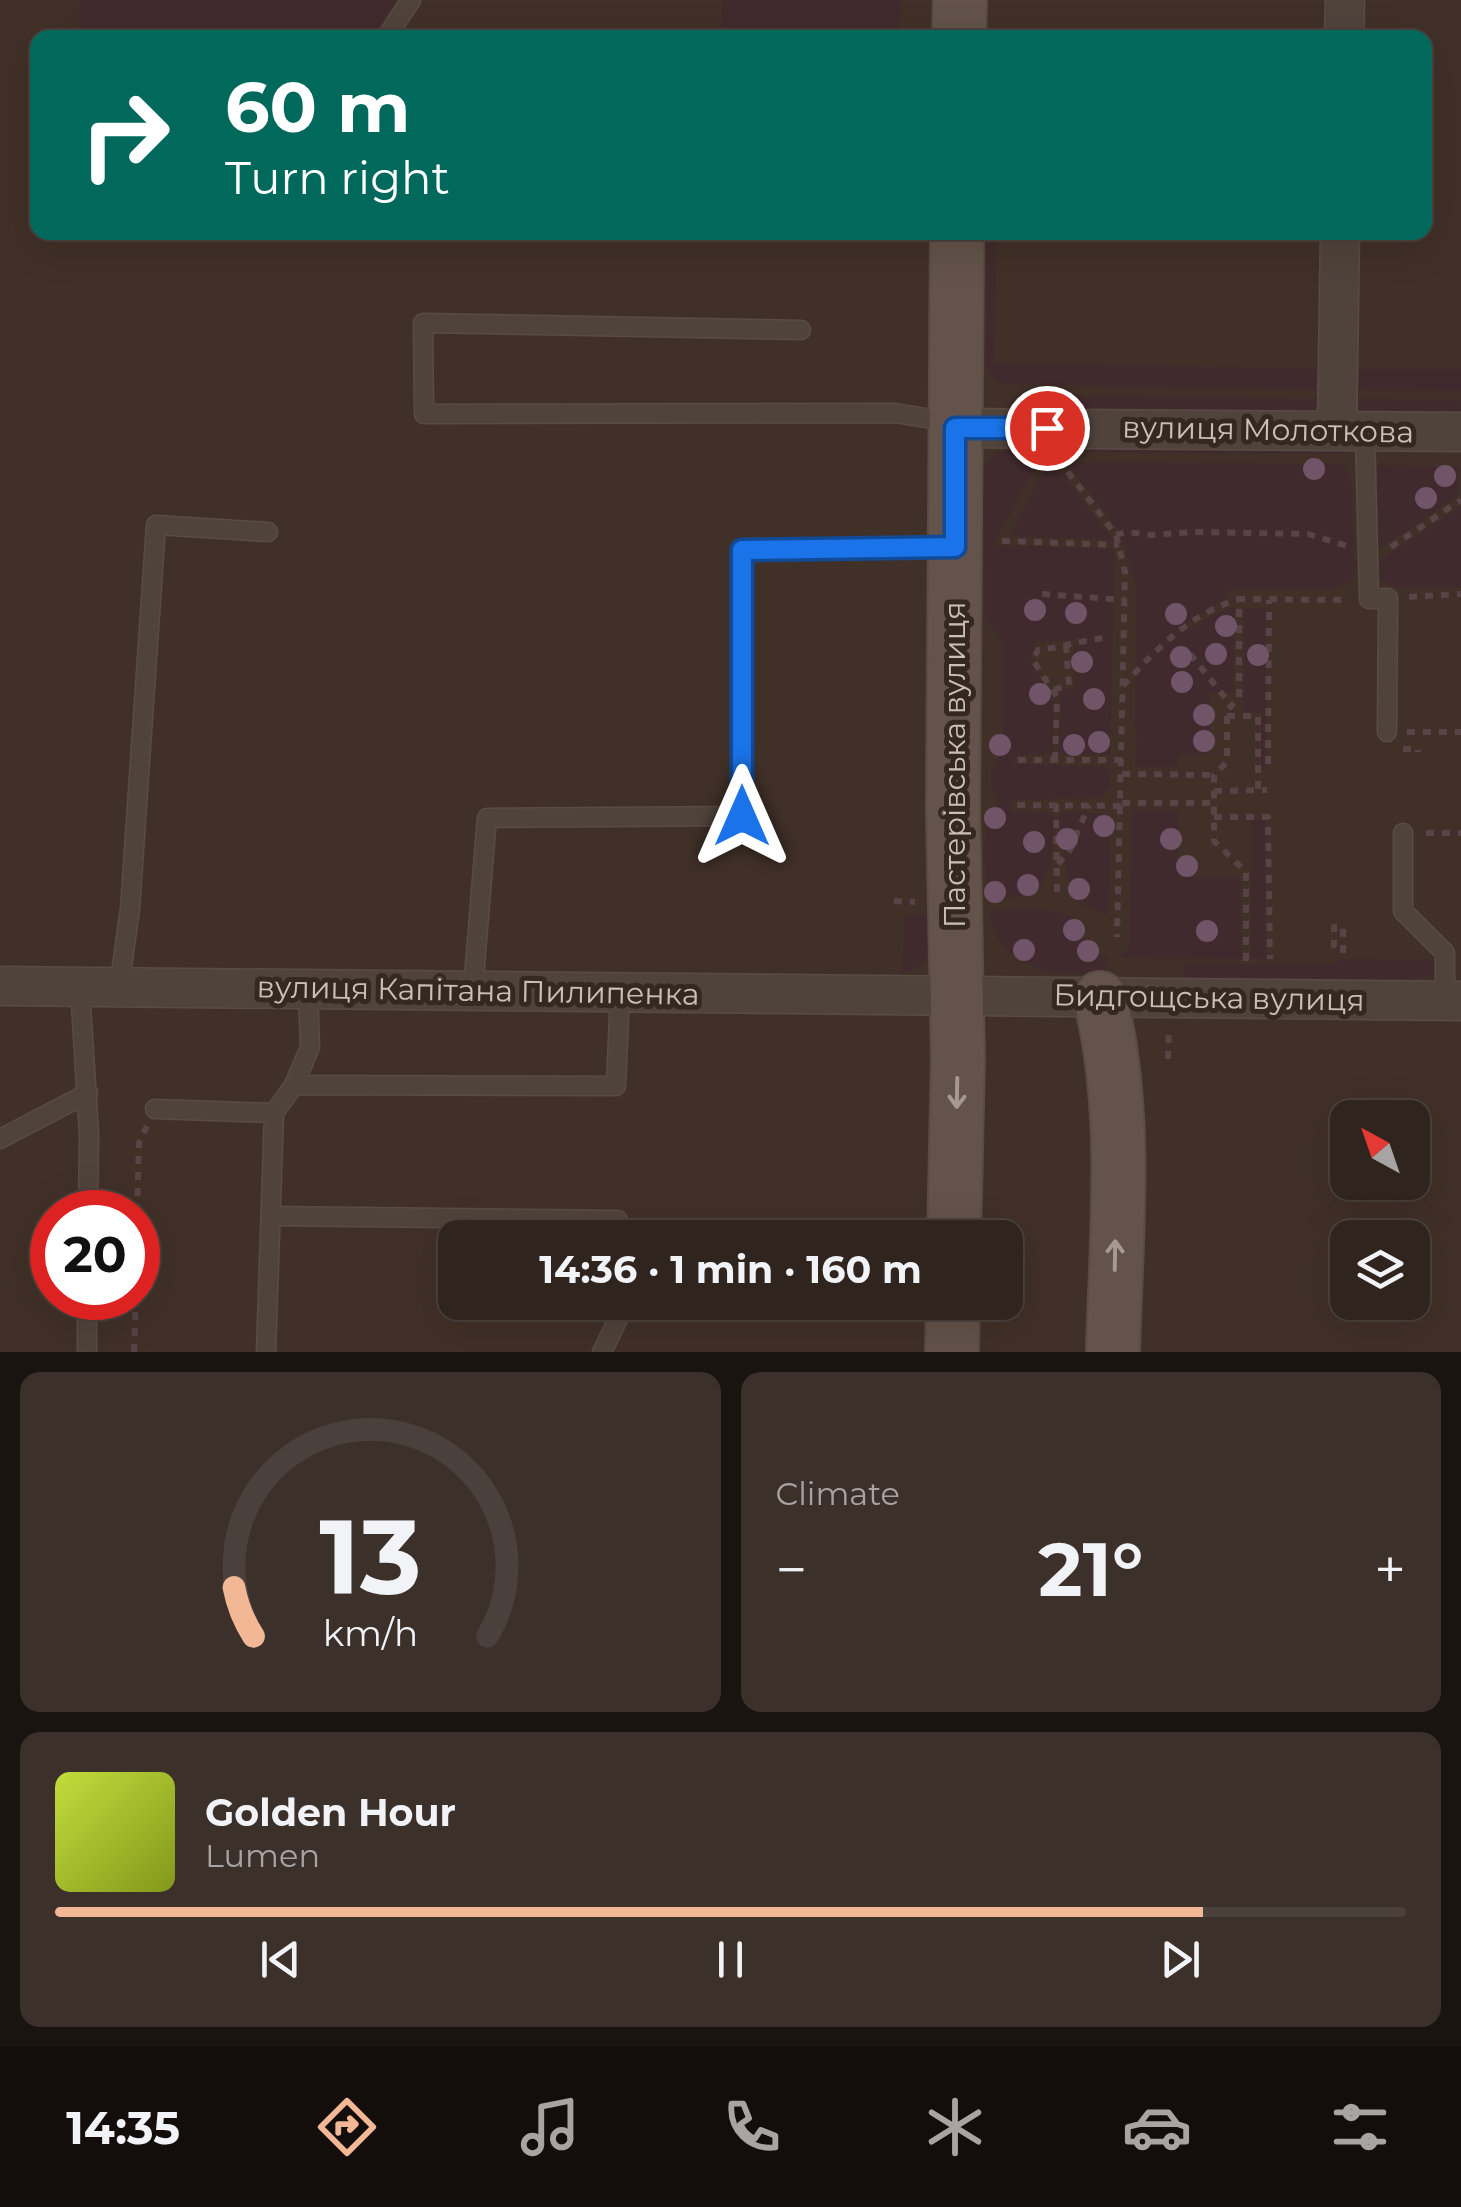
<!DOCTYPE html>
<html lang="en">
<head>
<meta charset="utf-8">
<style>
  body { margin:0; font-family:Montserrat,sans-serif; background:#3c302b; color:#f1f3f6; height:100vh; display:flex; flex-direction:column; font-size:38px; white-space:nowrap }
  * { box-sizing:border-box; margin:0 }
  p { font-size:32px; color:#a8a4a4 }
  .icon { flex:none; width:55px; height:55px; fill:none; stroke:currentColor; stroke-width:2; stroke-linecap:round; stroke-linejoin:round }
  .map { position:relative; height:1352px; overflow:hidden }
  .panel { display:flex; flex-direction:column; gap:20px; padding:20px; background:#1a1410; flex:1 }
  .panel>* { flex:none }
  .top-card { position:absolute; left:30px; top:30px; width:1402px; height:210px; border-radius:20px; box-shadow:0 10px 40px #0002,0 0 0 2px #4b413c; background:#00695c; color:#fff; overflow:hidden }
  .needle { width:65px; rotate:320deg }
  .buttons { position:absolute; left:1330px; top:1100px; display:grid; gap:20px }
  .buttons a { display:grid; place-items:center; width:100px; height:100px; border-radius:20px; background:#30241e; box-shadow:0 10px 40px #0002,0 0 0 2px #4b413c; font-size:50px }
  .speed { position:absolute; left:30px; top:1190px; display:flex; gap:20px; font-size:50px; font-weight:700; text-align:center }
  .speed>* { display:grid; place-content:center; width:130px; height:130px; border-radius:50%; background:#30241e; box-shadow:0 10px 40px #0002,0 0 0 2px #4b413c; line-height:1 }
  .speed .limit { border:15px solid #d22; background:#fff; color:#111 }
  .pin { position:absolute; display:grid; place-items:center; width:85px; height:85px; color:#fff; margin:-42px; border:5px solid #fff; border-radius:50%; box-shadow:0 2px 10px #0007 }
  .me { position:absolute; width:110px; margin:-55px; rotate:0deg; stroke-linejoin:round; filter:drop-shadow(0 0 8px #0008) }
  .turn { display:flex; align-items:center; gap:35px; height:210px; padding:0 30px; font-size:45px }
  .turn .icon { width:130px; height:130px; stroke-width:2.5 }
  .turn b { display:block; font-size:70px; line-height:85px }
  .big { font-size:75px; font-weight:700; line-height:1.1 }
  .panel .card { flex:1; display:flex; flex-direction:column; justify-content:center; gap:15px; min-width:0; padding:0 35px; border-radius:20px; background:#3c302b }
  .panel .dial { align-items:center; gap:0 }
  .dial svg { height:260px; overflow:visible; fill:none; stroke:#4b413c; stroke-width:7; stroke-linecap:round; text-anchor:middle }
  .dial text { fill:#f1f3f6; stroke:none }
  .song { display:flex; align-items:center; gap:30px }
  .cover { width:120px; height:120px; border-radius:15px; background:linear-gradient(135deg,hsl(70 70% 55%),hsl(70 70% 35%)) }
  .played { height:10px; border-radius:5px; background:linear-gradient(90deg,#f2b895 85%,#4b413c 85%) }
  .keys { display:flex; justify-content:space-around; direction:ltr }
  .heat { display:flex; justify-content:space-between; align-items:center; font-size:55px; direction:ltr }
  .panel .tiles { flex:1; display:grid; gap:20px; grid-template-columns:1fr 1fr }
  .card:last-child { grid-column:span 2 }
  .trip { position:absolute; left:438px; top:1220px; width:585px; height:100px; border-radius:20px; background:#30241e; box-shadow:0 10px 40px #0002,0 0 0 2px #4b413c; font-weight:700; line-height:100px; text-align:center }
  .tabs { display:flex; height:160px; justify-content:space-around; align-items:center; background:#130e0c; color:#a8a4a4 }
  .tabs .icon { width:70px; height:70px }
  .tabs .current { color:#f2b895 }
  .tabs b { font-size:45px; color:#f1f3f6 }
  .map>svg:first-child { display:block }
</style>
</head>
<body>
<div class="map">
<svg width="1461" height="1352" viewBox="0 0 1461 1352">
  <rect width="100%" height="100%" fill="#403028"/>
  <path fill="#412a2d" d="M79 0H395L371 38 80 37Z
    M722 0H900L899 37H722Z
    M996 232 994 363 1322 369 1326 390 1001 384 992 377 986 365 988 233Z
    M1354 369H1461V391L1346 390Z
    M1052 396 1323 399 1314 409 1301 413 1052 411Z
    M1349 399 1460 400 1461 415 1369 414 1354 408Z
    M1042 444 1043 451 994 545 1115 549 1110 754 1058 755 1060 691 1075 687 1073 643 1107 637 1037 642 1030 659 1046 688 1055 697 1053 754 1014 756 1013 764 1102 766 1110 772V787L1101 798 1011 800V812H1054L1051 864 1039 892 1012 898 991 896C983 872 979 821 1000 803L992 789 991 772 1003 746V642L985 618 984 518 977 478 981 468 999 452Z
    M1053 445 1336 448 1347 454 1059 452Z
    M1053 462 1113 540 1010 536 1048 463Z
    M1066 462 1343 464 1351 476 1354 557 1359 567 1352 581 1331 589H1228L1226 598 1176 632H1182L1226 609 1234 608 1233 693H1210V754H1178L1177 767H1135L1137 735 1135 728 1136 585 1120 532Z
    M1375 465 1459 467 1458 496 1380 548H1375Z
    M1461 506V587H1395L1381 580 1375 563Z
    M1266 608V767H1261V713L1244 712V609Z
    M1135 810H1178V877H1240L1241 959 1120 958 1128 948 1130 936 1132 815Z
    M1062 811 1107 814 1111 826 1108 916 1080 904 1070 886 1058 819Z
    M1251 819H1266V959H1251Z
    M1017 909 1049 910 1071 916 1092 950 1108 958 1105 974C1056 975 998 972 989 911Z
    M932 914C932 946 936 961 902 974L905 915Z
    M1342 959 1434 960 1438 976 1417 978 1393 986 1247 984 1206 977 1185 982 1184 964H1335Z"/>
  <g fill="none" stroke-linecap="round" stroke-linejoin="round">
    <defs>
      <path id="lane" d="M386 38 411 0
        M801 330 423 323 424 414 895 413 950 422
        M1365 431 1369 599 1388 598 1387 732
        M1403 833V911L1445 953V1001
        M80 988 89 1134 88 1212
        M119 988 130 909 156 525 268 532
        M473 989 487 818 743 816 742 550 949 547
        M294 1085 310 1047 308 990
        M155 1109 274 1113 294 1085 616 1086 620 993
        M0 1139 88 1093
        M271 1216 618 1220
        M619 1238V1234
        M87 1352V1298
        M266 1352 274 1113
        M602 1352 618 1319V1302"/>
      <path id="street" d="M1344 38 1345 0
        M955 428 1461 432
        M1337 430 1340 232
        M0 986 1461 1001"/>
      <path id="secondary" d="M959 38 960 0
        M1100 998C1129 1113 1116 1234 1113 1352
        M954 1238 958 1059 953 811 957 232
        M952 1352 953 1302"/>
    </defs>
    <use href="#lane" stroke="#594c45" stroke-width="21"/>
    <use href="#street" stroke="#594c45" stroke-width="41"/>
    <use href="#secondary" stroke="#594c45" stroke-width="56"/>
    <path stroke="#594346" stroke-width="6" stroke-dasharray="8 8" stroke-linecap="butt" d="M1058 459 1116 535 1125 572 1117 937
      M1116 535 1126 532 1152 535 1193 532 1308 534 1347 546
      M1002 541 1119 545
      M1391 547 1461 500
      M1042 594 1125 600
      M1409 597 1461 594
      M1190 654 1231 705
      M1123 686C1155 650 1191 613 1239 599
      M1054 690 1069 685 1066 646
      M1227 716H1258V790
      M1407 732H1461
      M1403 749H1418V752
      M1018 760H1122
      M1055 760 1057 697 1033 660 1038 650C1062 647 1080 641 1105 638
      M1268 764 1269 600
      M1122 774 1214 775
      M1214 791 1267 790
      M1122 803H1214
      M1056 804 1057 896
      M1017 805 1122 806
      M1214 817H1268L1270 959
      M1426 833H1461
      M1058 864 1070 850 1089 805
      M894 901 915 902
      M1331 945H1334V927H1343V953
      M1246 961V872L1214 841V775L1227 762V710L1239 698V599L1347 600
      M1168 1059 1169 1028
      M137 1212 139 1143 147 1126
      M134 1352 136 1298"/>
    <use href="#lane" stroke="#50433c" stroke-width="18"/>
    <use href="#street" stroke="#50433c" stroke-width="38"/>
    <use href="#secondary" stroke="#63534a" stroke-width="52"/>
  </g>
  <g fill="#715467">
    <circle cx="1314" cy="469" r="11"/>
    <circle cx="1445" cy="476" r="11"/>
    <circle cx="1426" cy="498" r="11"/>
    <circle cx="1035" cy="610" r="11"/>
    <circle cx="1076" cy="613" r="11"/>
    <circle cx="1176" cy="614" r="11"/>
    <circle cx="1226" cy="626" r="11"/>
    <circle cx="1216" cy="654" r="11"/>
    <circle cx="1258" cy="655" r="11"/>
    <circle cx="1181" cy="657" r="11"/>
    <circle cx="1082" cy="662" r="11"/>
    <circle cx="1182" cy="682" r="11"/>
    <circle cx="1040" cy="694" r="11"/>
    <circle cx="1094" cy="699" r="11"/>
    <circle cx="1204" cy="715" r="11"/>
    <circle cx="1204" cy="741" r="11"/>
    <circle cx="1099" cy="742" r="11"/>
    <circle cx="1000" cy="745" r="11"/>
    <circle cx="1074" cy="745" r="11"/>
    <circle cx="995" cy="818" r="11"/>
    <circle cx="1104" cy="826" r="11"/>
    <circle cx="1067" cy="839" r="11"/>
    <circle cx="1171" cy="839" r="11"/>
    <circle cx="1034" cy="842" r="11"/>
    <circle cx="1187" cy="866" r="11"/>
    <circle cx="1028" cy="885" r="11"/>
    <circle cx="1079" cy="889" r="11"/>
    <circle cx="995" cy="892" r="11"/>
    <circle cx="1074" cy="930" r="11"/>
    <circle cx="1207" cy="931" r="11"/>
    <circle cx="1024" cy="950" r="11"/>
    <circle cx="1088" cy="951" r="11"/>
  </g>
  <defs><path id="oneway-shaft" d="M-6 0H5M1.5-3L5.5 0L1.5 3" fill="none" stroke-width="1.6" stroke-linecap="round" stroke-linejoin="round" transform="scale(2.5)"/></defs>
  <g stroke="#a69992">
    <use href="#oneway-shaft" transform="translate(957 1093) rotate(91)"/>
    <use href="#oneway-shaft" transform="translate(1115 1255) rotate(-89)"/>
  </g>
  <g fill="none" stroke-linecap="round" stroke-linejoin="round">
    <defs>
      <path id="route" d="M742 816V550L955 547V428H1047"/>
    </defs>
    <use href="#route" stroke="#114b97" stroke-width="25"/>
    <use href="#route" stroke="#1a73e8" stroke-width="18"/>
  </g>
  <g text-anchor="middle" stroke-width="10" stroke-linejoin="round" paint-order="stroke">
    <g font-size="30" fill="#cabfb8" stroke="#352820">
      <text transform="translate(1268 430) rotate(1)" y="10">вулиця Молоткова</text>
      <text transform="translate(955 765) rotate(-90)" y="10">Пастерівська вулиця</text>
      <text transform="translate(478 991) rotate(1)" y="10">вулиця Капітана Пилипенка</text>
      <text transform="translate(1209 998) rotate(1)" y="10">Бидгощська вулиця</text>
    </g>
  </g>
</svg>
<div class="buttons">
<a><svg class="needle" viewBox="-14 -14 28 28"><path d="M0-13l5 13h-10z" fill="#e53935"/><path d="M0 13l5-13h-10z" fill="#a8a4a4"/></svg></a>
<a><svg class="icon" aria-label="layers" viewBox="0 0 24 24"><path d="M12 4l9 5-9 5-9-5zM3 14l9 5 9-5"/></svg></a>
</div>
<div class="speed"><div class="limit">20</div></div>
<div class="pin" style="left:1047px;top:428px;background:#d93025"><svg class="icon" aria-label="arrive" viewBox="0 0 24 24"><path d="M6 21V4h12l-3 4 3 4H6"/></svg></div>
<svg class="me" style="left:742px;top:816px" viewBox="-20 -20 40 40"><path d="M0-17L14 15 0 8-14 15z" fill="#1a73e8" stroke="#fff" stroke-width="4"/></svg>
<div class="trip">14:36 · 1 min · 160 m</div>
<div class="top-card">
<div class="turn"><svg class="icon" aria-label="right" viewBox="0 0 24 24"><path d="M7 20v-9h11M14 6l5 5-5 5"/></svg><div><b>60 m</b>Turn right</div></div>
</div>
</div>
<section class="panel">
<div class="tiles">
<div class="card dial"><svg viewBox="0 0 100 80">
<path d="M14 69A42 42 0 1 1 86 69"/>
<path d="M14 69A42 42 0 0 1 8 54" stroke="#f2b895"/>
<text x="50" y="56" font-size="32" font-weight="700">13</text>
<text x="50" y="72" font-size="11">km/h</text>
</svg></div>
<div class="card"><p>Climate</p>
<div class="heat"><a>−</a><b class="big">21°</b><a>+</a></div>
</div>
<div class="card">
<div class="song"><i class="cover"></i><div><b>Golden Hour</b><p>Lumen</p></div></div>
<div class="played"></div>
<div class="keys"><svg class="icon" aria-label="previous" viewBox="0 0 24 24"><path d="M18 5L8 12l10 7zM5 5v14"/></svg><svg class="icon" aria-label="pause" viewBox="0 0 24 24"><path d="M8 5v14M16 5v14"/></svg><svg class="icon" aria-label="next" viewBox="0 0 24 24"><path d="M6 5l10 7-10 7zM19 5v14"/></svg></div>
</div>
</div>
</section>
<nav class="tabs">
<b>14:35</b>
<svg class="icon current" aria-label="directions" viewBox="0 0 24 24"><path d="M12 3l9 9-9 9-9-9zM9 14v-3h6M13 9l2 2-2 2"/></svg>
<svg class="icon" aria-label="music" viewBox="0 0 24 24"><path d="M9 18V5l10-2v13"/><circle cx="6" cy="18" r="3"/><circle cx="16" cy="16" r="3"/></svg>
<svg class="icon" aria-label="phone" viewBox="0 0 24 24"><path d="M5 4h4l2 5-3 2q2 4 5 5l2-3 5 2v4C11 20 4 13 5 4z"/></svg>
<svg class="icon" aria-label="climate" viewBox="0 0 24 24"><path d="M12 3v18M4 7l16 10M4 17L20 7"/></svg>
<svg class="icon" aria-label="car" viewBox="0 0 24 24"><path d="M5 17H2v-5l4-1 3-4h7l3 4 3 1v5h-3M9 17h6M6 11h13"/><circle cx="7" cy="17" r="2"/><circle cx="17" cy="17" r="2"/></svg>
<svg class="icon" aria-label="filters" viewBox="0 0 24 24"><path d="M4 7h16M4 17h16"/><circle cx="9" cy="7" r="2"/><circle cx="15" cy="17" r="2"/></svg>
</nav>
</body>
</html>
